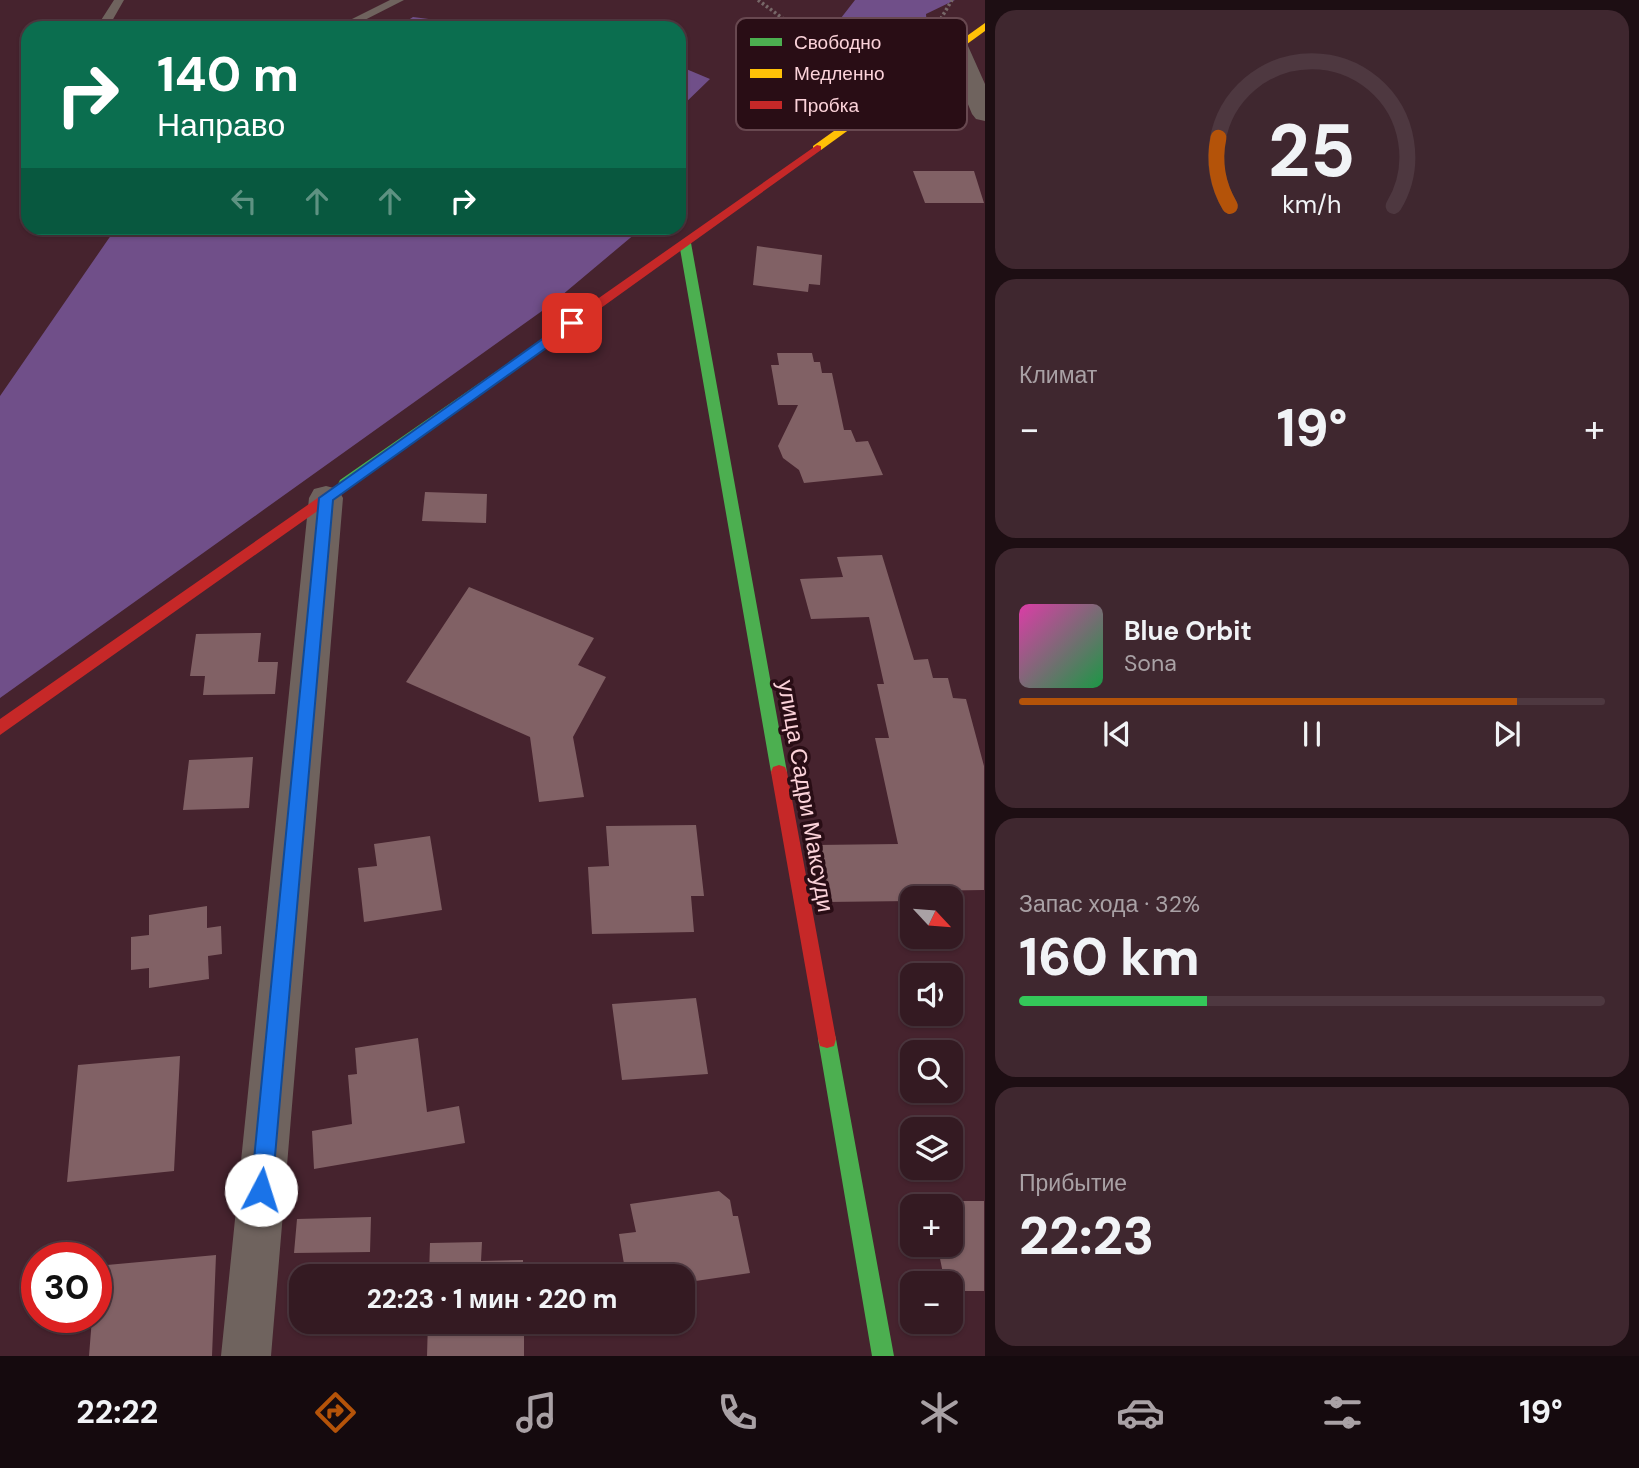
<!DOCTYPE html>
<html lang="ru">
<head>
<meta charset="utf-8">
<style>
  body { margin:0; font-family:"DM Sans",sans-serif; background:#3f272f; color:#f1f3f6; height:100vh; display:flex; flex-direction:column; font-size:26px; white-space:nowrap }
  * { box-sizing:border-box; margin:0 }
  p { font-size:23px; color:#a9a1a5 }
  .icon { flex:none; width:38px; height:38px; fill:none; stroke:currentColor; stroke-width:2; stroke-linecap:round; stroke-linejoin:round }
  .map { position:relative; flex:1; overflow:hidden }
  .drawer { display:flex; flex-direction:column; gap:10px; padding:10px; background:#1d0e13; width:654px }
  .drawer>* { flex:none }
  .top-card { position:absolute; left:21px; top:21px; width:665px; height:214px; border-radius:21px; box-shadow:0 2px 5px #0004,0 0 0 2px #4e3840; background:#0b6e4f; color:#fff; overflow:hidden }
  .needle { width:46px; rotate:116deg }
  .controls { position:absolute; left:900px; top:886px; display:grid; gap:14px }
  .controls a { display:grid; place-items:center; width:63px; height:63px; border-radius:14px; background:#341a22; box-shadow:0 2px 5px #0004,0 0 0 2px #4e3840; font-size:35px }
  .speed { position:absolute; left:21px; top:1242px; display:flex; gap:14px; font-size:35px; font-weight:700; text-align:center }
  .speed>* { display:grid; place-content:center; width:91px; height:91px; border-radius:50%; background:#341a22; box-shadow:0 2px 5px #0004,0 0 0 2px #4e3840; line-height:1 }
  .speed .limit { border:10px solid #d22; background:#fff; color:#111 }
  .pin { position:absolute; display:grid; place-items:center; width:60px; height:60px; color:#fff; margin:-30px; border-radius:14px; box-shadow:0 4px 10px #0006 }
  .me { position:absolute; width:77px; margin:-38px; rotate:5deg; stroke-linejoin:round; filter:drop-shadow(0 0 5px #0008) }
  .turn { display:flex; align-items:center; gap:24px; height:147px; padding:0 21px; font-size:32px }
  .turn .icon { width:91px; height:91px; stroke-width:2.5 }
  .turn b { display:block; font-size:49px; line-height:60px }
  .lanes { display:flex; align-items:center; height:66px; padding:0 21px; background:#0003; justify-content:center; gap:35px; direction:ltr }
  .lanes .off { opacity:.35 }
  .big { font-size:52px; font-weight:800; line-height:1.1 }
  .drawer .tile { flex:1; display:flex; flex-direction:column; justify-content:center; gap:10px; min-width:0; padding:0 24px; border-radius:21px; background:#3f272f }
  .drawer .dial { align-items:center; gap:0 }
  .dial svg { height:182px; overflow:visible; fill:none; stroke:#4e3840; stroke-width:7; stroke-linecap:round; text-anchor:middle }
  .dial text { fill:#f1f3f6; stroke:none }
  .song { display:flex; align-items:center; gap:21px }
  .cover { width:84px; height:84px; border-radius:10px; background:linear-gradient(135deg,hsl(320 70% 55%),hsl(140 70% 35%)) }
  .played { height:7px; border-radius:4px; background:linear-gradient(90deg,#b45309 85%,#4e3840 85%) }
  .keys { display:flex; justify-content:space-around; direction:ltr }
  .heat { display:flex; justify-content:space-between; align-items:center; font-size:38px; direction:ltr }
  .charge { height:10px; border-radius:5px; background:linear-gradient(90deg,#34c759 32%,#4e3840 0) }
  .trip { position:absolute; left:289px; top:1264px; width:406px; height:70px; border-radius:21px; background:#341a22; box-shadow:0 2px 5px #0004,0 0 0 2px #4e3840; font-weight:800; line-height:70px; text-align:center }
  .tab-bar { display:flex; height:112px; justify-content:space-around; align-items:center; background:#150a0e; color:#a9a1a5 }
  .tab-bar .icon { width:49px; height:49px }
  .tab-bar .current { color:#b45309 }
  .tab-bar b { font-size:32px; color:#f1f3f6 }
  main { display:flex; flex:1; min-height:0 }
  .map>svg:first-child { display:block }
</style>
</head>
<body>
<main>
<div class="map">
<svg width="985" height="1356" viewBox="0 0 985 1356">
  <rect width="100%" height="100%" fill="#46232e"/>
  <path fill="#704f89" d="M855 0H955L926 14 929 51 857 40 841 18Z
    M413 17 499 28H396Z
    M679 66 710 79 679 109Z
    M116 228H642L549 306 0 698V396Z"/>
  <path fill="#816165" d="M913 171H974L984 203H925Z
    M757 246 822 255 820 285 809 284 808 292 753 285Z
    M777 353H812L814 362H820L822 373H832L844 430H851L856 442 868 441 883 475 804 483 799 470 783 458 778 446 798 405H778L771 365H779Z
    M425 492 487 494 486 523 422 521Z
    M882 555 914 660 928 659 933 678H948L953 698 966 699 984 766V890L916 891 917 898H912V901L826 902 816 845 898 844 875 738H889L877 684H884L869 617 811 619 800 579 843 577 837 557Z
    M469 587 594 638 578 665 606 677 573 737 584 797 539 802 530 737 406 682Z
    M261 633 258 662H278L275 694 203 695 205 676H190L196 634Z
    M253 757 249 808 183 810 189 760Z
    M696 825 704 896H691L694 932 592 934 588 867 609 866 606 826Z
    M430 836 442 910 364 922 358 868 377 866 374 844Z
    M207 906V928L221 926 222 954 208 956 209 979 149 988V968L131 970V937L149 935V915Z
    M696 998 708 1074 622 1080 612 1004Z
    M418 1038 427 1112 459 1106 465 1143 314 1169 312 1131 352 1124 348 1075 357 1074 355 1048Z
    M180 1056 174 1171 67 1182 78 1065Z
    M719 1191 730 1200 733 1216H738L750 1273 682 1283V1276H626L619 1234 636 1232 630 1204Z
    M929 1201H984V1291H950V1283H945L937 1244H950V1206H930Z
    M371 1217 370 1252 294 1253 297 1219Z
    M482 1242 481 1261 523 1260V1276H429L430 1243Z
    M216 1255 212 1356H89L92 1318H96V1266Z
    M428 1321H524V1356H427Z"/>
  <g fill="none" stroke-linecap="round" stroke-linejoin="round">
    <path stroke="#776868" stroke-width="3.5" stroke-dasharray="2.5 2.5" stroke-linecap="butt" d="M758 0 864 79
      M942 23 940 20 952 0"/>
    <path fill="#6f635e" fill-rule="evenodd" d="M114 0H124L108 28H96Z
      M390 0H404L349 28H334Z"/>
    <path fill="#6f635e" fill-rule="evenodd" d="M956 39 964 41 968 46 985 84V121L976 119 972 114 944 46 948 41Z
      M326 486 338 489 343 498 271 1356H221L309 498 314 489Z"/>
    <path fill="#4caf50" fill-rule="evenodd" d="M685 239 691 243 787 772 785 777 779 779 773 777 771 772 679 243Z
      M590 306 594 307V313L350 488H340L338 484 340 480Z
      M827 1030 834 1032 836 1039 894 1356H872L818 1039 820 1032Z"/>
    <path fill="#ffc107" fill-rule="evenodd" d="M985 23V31L821 150H813V146Z"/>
    <path fill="#c62828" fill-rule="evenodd" d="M817 145 821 146V150L594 313H586V307Z
      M345 479 350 480 352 484 350 488 0 735V719Z
      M779 765 785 767 787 772 836 1039 834 1046 827 1048 820 1046 818 1039 771 772 773 767Z"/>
  </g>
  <path fill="#1a73e8" stroke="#114b97" stroke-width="2" d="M572 318 579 323 577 326 333 500 272 1190 269 1197 261 1200 254 1197 251 1190 319 498Z"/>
  <g text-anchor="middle" stroke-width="7" stroke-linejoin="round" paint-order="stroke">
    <g font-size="23" fill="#fbd2d9" stroke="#290d15">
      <text transform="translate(806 796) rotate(80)" y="8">улица Садри Максуди</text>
    </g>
  </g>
  <rect x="736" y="18" width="231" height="112" rx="10" fill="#290d15" stroke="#684850" stroke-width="2"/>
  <rect x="750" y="38" width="32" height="8" fill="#4caf50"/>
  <rect x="750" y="69" width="32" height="9" fill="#ffc107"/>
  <rect x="750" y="101" width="32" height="8" fill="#c62828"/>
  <g font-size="19" fill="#fbd2d9">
    <text x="794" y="49">Свободно</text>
    <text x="794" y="80">Медленно</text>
    <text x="794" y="112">Пробка</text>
  </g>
</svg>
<div class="controls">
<a><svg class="needle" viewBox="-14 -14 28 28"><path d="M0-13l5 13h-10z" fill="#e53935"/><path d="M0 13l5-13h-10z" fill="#a9a1a5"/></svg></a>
<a><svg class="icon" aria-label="sound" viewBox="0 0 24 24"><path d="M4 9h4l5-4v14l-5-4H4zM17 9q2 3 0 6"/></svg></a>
<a><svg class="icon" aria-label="search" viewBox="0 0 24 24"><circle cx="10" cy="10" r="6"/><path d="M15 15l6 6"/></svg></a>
<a><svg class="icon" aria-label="layers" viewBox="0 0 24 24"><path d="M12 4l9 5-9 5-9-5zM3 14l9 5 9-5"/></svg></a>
<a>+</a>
<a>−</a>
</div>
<div class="speed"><div class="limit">30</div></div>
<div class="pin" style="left:572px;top:323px;background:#d93025"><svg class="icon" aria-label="arrive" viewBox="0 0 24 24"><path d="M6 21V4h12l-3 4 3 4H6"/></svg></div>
<svg class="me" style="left:261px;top:1190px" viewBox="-20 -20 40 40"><circle r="19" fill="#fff"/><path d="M0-13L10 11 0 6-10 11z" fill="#1a73e8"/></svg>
<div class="trip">22:23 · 1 мин · 220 m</div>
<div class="top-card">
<div class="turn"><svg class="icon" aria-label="right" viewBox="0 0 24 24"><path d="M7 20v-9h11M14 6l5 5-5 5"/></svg><div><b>140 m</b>Направо</div></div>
<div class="lanes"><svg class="icon off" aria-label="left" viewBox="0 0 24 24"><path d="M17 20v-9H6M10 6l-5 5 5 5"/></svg><svg class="icon off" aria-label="ahead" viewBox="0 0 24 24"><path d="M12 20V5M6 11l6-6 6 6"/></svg><svg class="icon off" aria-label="ahead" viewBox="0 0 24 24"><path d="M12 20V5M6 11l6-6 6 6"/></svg><svg class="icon" aria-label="right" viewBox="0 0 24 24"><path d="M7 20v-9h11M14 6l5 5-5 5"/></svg></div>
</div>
</div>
<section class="drawer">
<div class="tile dial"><svg viewBox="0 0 100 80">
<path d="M14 69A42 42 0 1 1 86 69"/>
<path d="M14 69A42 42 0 0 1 9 39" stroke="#b45309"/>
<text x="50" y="56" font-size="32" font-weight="700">25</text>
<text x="50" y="72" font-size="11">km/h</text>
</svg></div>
<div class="tile"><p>Климат</p>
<div class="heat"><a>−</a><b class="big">19°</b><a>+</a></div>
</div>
<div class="tile">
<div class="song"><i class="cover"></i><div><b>Blue Orbit</b><p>Sona</p></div></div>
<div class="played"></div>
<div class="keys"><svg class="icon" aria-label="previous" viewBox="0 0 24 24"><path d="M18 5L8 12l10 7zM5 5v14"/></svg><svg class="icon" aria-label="pause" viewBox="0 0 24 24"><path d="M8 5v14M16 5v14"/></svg><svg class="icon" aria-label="next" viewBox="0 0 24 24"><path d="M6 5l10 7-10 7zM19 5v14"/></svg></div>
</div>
<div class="tile"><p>Запас хода · 32%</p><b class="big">160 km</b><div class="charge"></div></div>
<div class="tile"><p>Прибытие</p><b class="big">22:23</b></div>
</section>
</main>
<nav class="tab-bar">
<b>22:22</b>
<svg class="icon current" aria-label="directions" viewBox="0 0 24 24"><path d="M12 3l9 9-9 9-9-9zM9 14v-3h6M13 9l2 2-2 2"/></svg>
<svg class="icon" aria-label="music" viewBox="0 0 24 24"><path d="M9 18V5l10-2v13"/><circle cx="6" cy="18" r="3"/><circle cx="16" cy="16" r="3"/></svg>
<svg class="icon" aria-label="phone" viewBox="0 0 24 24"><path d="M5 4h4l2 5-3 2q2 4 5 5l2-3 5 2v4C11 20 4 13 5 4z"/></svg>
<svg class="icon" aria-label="climate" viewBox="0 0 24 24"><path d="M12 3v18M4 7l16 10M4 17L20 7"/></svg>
<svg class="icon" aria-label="car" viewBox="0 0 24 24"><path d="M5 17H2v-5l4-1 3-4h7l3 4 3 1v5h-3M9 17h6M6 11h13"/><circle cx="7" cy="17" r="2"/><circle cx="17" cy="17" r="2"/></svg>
<svg class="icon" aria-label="filters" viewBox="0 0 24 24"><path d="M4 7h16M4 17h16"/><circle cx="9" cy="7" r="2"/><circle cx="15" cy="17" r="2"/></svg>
<b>19°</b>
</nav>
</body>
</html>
